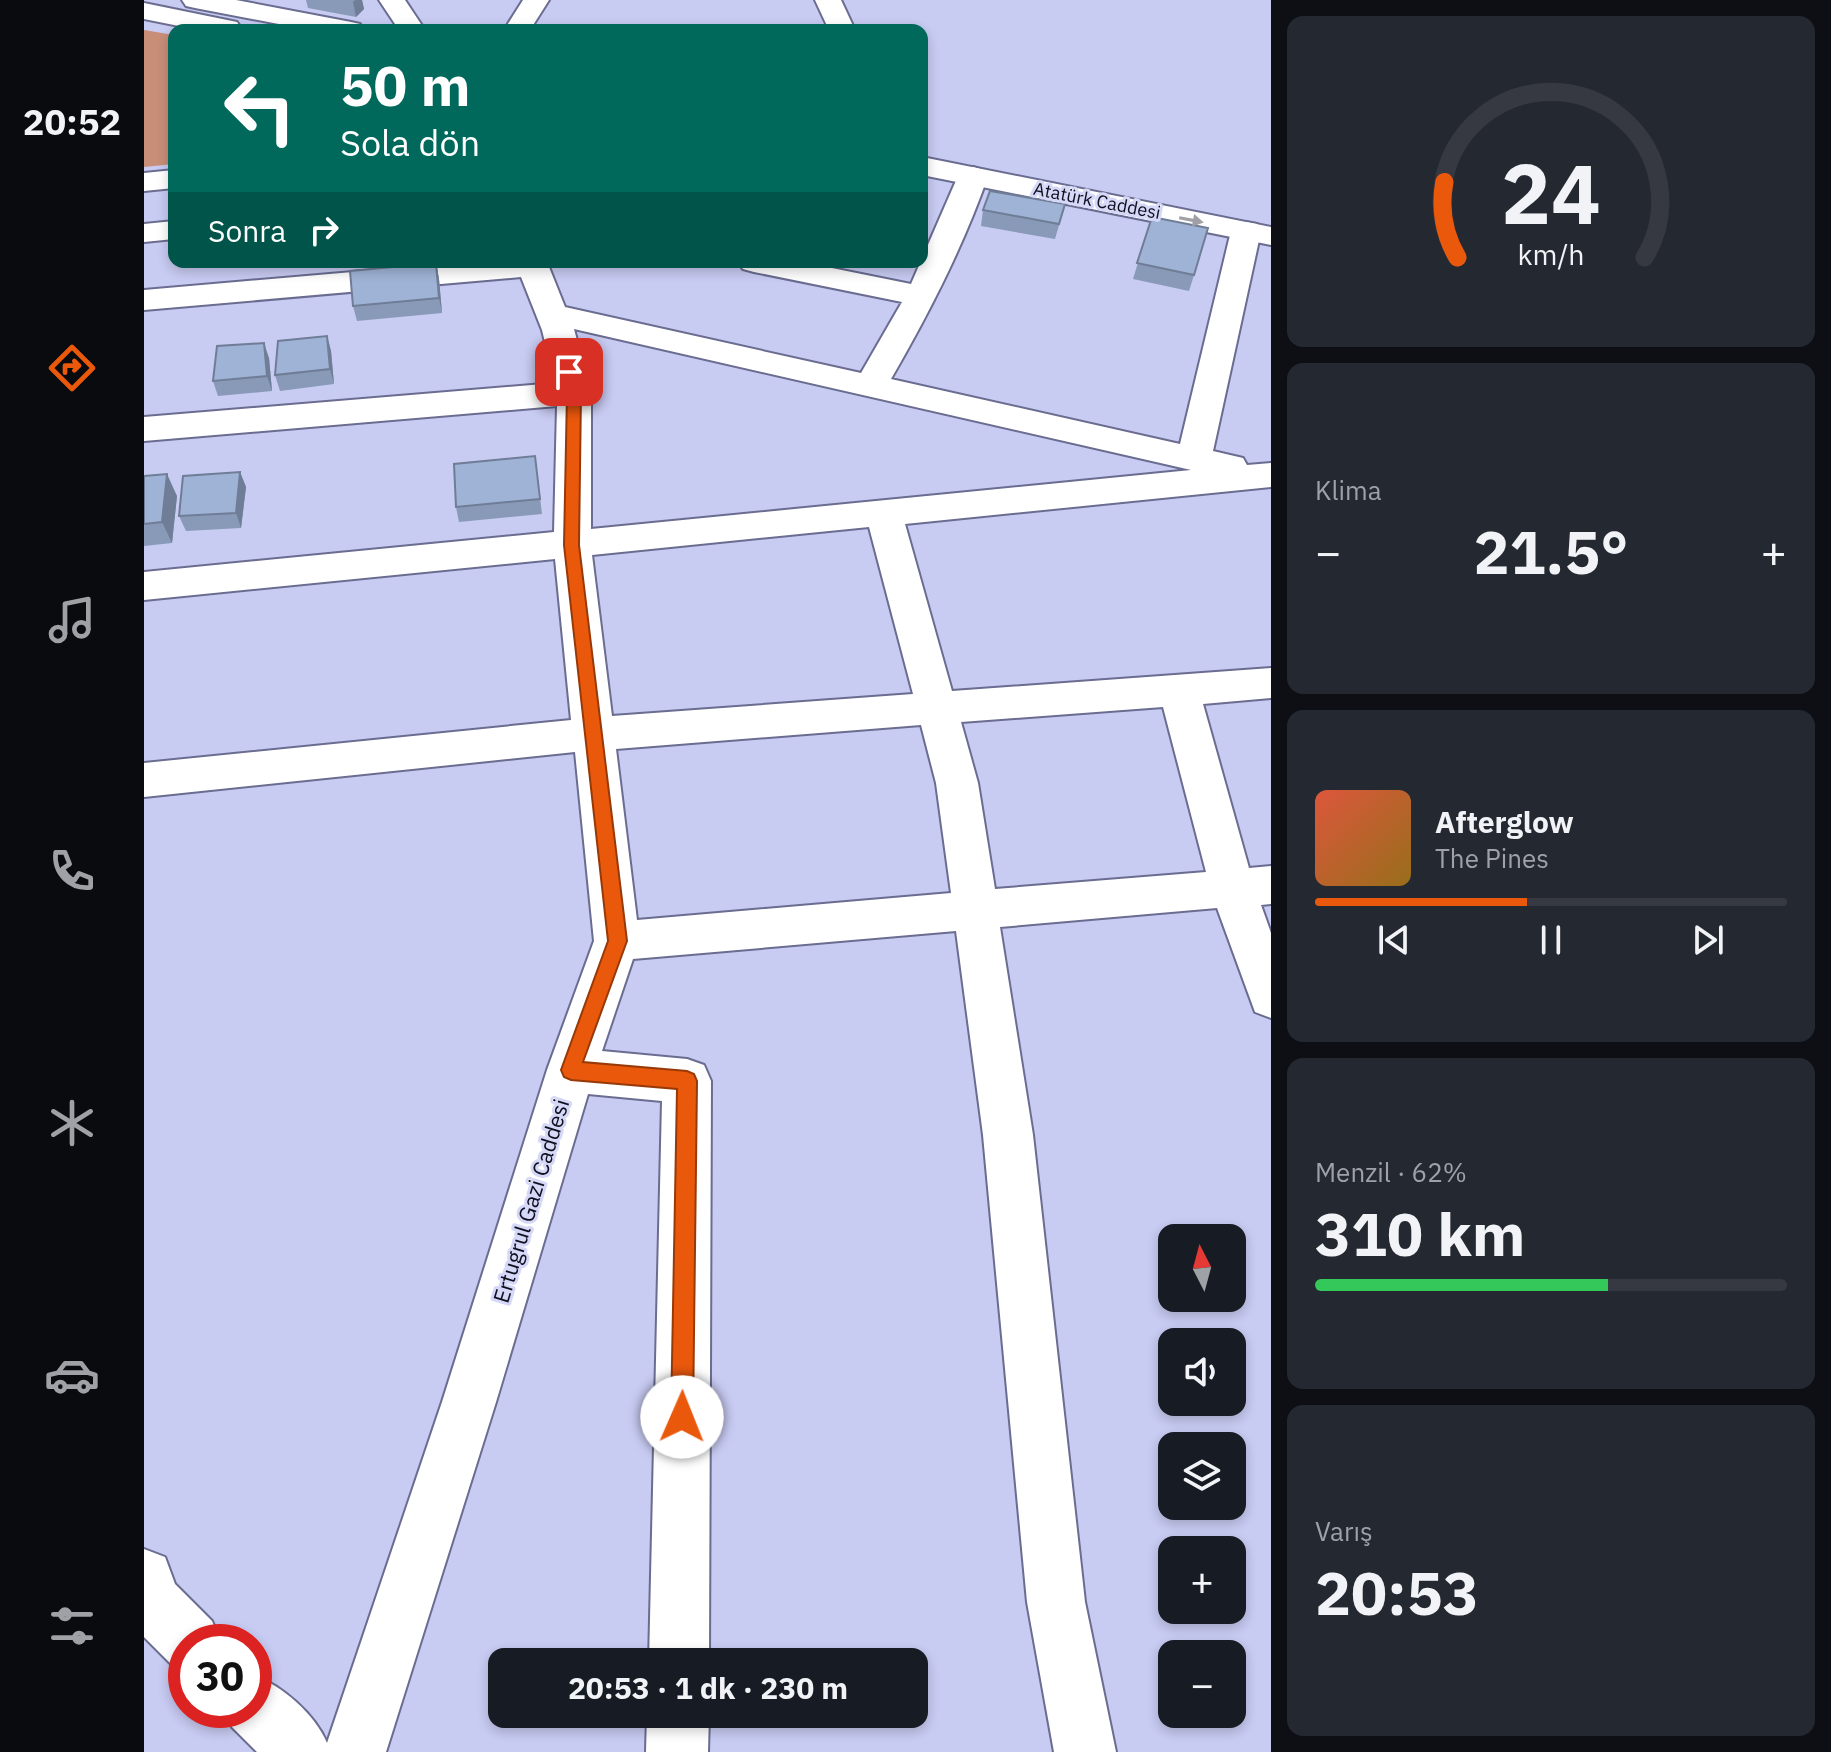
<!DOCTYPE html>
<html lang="tr">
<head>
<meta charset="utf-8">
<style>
  body { margin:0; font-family:"IBM Plex Sans",sans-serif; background:#242831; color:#f1f3f6; height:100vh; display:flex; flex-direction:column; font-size:30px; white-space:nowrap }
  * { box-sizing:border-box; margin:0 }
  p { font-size:26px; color:#9ea1a6 }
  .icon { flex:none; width:44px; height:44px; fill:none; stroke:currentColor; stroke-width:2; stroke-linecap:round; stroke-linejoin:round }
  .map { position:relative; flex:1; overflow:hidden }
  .side { display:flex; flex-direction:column; gap:16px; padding:16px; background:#0d0f14; width:560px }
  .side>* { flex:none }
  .hud { position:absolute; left:24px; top:24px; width:760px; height:244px; border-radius:16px; box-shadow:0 4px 12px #0003; background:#00695c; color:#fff; overflow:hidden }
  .needle { width:52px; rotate:354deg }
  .buttons { position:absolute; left:1014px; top:1224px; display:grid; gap:16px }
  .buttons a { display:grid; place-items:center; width:88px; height:88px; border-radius:16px; background:#171b24; box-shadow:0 4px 12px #0003; font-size:40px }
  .speed { position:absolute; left:24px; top:1624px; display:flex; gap:16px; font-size:40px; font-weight:700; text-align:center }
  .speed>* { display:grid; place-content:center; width:104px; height:104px; border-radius:50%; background:#171b24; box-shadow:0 4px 12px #0003; line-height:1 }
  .speed .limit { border:12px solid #d22; background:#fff; color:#111 }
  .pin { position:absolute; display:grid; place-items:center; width:68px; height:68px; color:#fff; margin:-34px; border-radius:16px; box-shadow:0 4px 12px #0006 }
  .me { position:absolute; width:88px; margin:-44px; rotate:1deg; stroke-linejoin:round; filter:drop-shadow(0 0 6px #0008) }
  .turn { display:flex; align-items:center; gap:28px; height:168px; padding:0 40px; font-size:36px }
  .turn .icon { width:104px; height:104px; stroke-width:2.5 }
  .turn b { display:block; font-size:56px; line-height:68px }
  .then { display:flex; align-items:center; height:76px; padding:0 40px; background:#0003; gap:16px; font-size:30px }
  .big { font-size:60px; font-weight:700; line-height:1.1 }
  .side .tile { flex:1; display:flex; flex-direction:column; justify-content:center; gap:12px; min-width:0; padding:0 28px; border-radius:16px; background:#242831 }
  .side .dial { align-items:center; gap:0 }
  .dial svg { height:208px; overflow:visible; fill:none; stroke:#363941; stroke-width:7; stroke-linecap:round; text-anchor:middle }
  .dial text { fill:#f1f3f6; stroke:none }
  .song { display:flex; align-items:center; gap:24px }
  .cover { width:96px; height:96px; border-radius:12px; background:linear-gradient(135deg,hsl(10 70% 55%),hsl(40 70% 35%)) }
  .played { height:8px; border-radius:4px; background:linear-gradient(90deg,#ea580c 45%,#363941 45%) }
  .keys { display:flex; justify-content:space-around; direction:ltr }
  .heat { display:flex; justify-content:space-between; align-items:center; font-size:44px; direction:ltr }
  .charge { height:12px; border-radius:6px; background:linear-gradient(90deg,#34c759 62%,#363941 0) }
  .trip { position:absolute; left:344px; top:1648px; width:440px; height:80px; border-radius:16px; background:#171b24; box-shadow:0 4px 12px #0003; font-weight:700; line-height:80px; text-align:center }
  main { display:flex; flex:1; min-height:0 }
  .dock { display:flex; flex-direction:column; width:144px; justify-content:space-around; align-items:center; background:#090b0e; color:#9ea1a6 }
  .dock .icon { width:56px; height:56px }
  .dock .on { color:#ea580c }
  .dock b { font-size:36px; color:#f1f3f6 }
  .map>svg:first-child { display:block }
</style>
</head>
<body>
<main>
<nav class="dock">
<b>20:52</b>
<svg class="icon on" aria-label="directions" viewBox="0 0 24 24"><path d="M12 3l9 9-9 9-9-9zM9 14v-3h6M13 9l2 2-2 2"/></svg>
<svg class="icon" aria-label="music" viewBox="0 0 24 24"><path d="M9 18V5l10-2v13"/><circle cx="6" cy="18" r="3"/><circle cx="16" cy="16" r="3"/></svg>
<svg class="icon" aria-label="phone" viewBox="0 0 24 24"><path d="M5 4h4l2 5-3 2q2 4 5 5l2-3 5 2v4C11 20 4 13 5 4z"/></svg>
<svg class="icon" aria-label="climate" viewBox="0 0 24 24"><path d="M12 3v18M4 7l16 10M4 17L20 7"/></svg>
<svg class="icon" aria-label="car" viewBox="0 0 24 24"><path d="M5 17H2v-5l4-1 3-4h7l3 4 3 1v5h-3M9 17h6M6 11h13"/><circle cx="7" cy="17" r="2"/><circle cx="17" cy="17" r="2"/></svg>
<svg class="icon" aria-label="filters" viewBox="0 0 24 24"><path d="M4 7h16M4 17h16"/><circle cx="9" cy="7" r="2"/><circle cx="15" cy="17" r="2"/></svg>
</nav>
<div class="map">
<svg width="1127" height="1752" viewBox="0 0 1127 1752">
  <rect width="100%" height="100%" fill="#c8cbf2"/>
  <path fill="#c98e77" d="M0 30 30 35V164L0 167Z"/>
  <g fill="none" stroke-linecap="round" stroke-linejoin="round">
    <defs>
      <path id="minor" d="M235 0H261L281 30H255Z
        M379 0H405L386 30H360Z
        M671 0H697L711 30H685Z
        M829 167 839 170 844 176C818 249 785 313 747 379L1036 444 1087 231 1091 224 1102 222 1113 224 1117 231 1069 451 1099 458 1103 465 1127 463V487L761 524 808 691 1127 668V698L1059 704 1105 868 1127 866V904L1117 905 1127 933V1018L1111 1012 1073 908 856 927 889 1135 941 1602 972 1752H910L883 1602 839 1135 812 931 489 959 458 1051 543 1059 560 1065 567 1081 565 1662H505L518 1101 444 1094 352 1402 242 1752H113L88 1727 82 1710H110V1675C138 1686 171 1714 183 1743L298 1402 403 1070 450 941 431 752 0 797V763L427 720 411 559 0 600V572L410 532 413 406 0 441V417L411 383 398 330 377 277 0 310V290L325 262H403L421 307 717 373 758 302 610 272 599 269 594 262H658L767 284 814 176 819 170ZM430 329 1047 470 447 529V393ZM725 527 769 694 468 716 448 555ZM1019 707 1062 872 851 889 834 783 817 722ZM777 725 792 783 807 893 493 920 472 749Z
        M30 170V188L0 191V173Z
        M30 221V239L0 242V224Z
        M0 1549 21 1557 31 1584 68 1621 77 1642H42V1670L26 1663 0 1637Z
        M503 1714H565L564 1752H502Z"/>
      <path id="major" d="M38 0H92L207 22 216 24 220 30H166L51 8 42 6Z
        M0 3 93 22 97 28 55 30 0 19Z
        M778 157 1127 227V245L778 175Z"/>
    </defs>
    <use href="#minor" stroke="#6a6c90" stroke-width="4"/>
    <use href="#major" stroke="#6a6c90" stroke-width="4"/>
    <use href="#minor" fill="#fff" fill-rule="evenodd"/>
    <use href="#major" fill="#fff" fill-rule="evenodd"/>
  </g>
  <path fill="#899ab8" d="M162 0H218L220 9 212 17 164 8Z
    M921 204 911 239 837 226 839 210Z
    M1008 217 1050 275 1045 291 989 279Z
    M292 263 295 279 298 313 213 321 209 306Z
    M183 336 187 351 190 384 136 391 131 375Z
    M125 358 128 391 74 396 69 381Z
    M391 456 398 514 315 522 312 507Z
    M96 472 102 487 97 528 42 531 35 516Z
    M0 476 33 496 28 543 0 546Z"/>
  <path fill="#6f7d96" d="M211 0H218L220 9 212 17 209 2Z
    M292 263 295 279 298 313 295 298Z
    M183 336 187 351 190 384 186 369Z
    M120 343 125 358 128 391 123 376Z
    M96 472 102 487 97 528 92 513Z
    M23 474 33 496 28 543 18 522Z"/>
  <path fill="#9fb3d6" stroke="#6f7d96" stroke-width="2" d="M846 191 921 204 915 224 839 210Z
    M1008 217 1064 228 1050 275 993 263Z
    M292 263 295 298 209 306 206 271Z
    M183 336 186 369 131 375 134 341Z
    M120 343 123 376 69 381 73 346Z
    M391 456 396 499 312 507 310 464Z
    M96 472 92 513 35 516 39 476Z
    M23 474 18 522 0 524V476Z"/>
  <defs><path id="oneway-solid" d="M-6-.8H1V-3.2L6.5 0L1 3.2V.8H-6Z" transform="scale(2)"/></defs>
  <use fill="#9f9fa5" href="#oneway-solid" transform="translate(1047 220) rotate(11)"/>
  <path fill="#ea580c" stroke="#983908" stroke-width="2" d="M425 367 432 372 437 393 435 545 483 941 439 1062 543 1071 550 1074 553 1081 549 1417 546 1425 538 1429 530 1425 527 1417 533 1089 427 1080 420 1077 417 1070 464 941 420 545 423 393 418 372Z"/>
  <g text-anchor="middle" stroke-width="6" stroke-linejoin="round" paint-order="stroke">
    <g font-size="18" fill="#0f0f1d" stroke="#d6d8f8">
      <text transform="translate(953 201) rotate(11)" y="6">Atatürk Caddesi</text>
    </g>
    <g font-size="22" fill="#0f0f1d" stroke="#d6d8f8">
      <text transform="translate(387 1201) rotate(-73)" y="8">Ertugrul Gazi Caddesi</text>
    </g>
  </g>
</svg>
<div class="buttons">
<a><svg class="needle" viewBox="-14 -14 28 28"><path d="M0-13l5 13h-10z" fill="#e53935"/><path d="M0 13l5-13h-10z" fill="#9ea1a6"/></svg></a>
<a><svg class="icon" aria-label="sound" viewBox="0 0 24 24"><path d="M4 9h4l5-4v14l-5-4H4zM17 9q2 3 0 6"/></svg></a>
<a><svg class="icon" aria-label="layers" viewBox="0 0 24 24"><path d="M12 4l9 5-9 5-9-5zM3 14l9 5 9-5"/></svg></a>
<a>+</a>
<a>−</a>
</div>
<div class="speed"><div class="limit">30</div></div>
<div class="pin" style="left:425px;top:372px;background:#d93025"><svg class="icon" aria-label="arrive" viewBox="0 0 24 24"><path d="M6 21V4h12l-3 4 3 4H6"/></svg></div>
<svg class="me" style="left:538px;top:1417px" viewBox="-20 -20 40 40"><circle r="19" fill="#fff"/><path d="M0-13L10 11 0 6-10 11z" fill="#ea580c"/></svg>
<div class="trip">20:53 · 1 dk · 230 m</div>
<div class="hud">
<div class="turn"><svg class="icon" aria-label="left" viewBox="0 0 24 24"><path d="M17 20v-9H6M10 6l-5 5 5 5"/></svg><div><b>50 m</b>Sola dön</div></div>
<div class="then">Sonra<svg class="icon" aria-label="right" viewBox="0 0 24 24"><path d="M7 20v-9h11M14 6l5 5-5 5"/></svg></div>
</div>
</div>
<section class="side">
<div class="tile dial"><svg viewBox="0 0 100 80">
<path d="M14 69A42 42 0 1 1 86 69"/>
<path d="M14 69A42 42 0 0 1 9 40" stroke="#ea580c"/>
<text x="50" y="56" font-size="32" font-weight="700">24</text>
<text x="50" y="72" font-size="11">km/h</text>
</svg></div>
<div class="tile"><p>Klima</p>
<div class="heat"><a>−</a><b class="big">21.5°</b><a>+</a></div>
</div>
<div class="tile">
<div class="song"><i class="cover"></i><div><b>Afterglow</b><p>The Pines</p></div></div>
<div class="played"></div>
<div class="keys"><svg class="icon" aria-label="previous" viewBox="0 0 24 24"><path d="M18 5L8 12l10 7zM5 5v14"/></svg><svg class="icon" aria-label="pause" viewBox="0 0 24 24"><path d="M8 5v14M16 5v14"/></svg><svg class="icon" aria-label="next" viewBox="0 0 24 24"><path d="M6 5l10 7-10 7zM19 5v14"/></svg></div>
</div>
<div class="tile"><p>Menzil · 62%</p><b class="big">310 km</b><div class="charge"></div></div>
<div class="tile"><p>Varış</p><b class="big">20:53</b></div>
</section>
</main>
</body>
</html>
